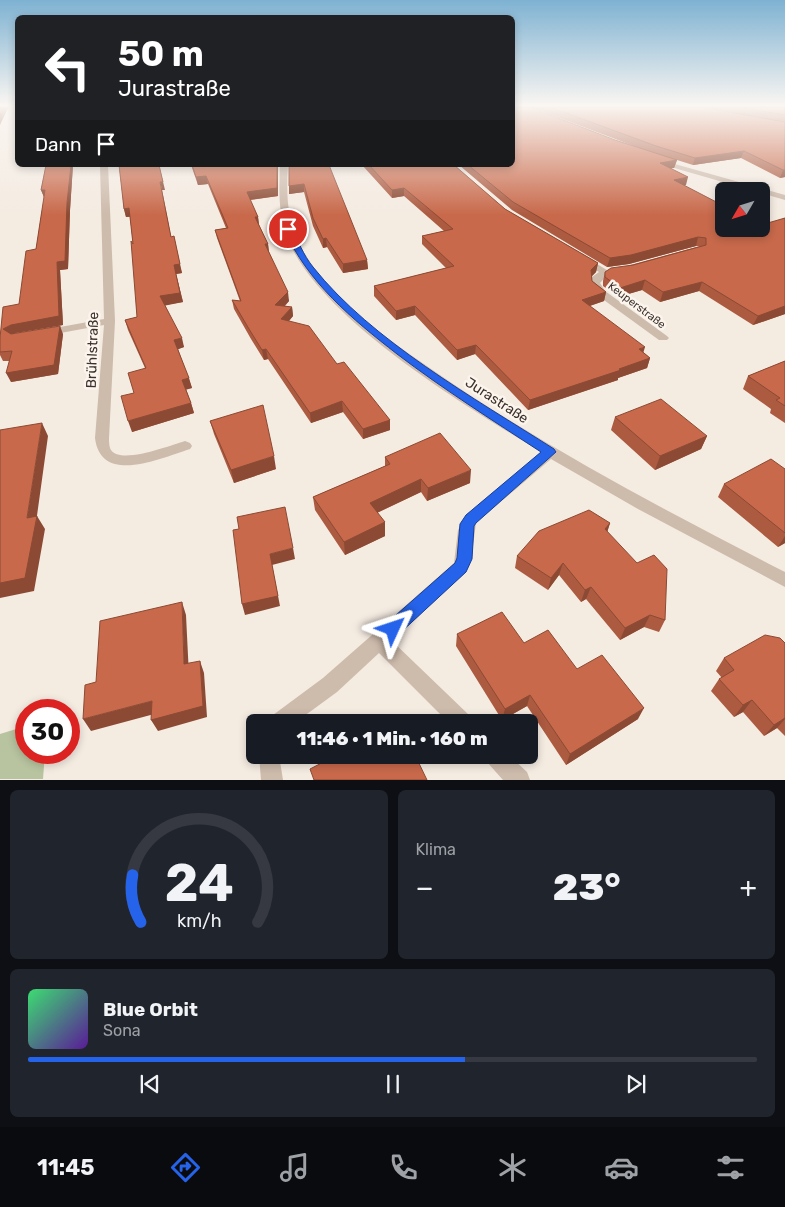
<!DOCTYPE html>
<html lang="de">
<head>
<meta charset="utf-8">
<style>
  body { margin:0; font-family:Rubik,sans-serif; background:#20242c; color:#f1f3f6; height:100vh; display:flex; flex-direction:column; font-size:19px; white-space:nowrap }
  * { box-sizing:border-box; margin:0 }
  p { font-size:16px; color:#9ea1a6 }
  .icon { flex:none; width:28px; height:28px; fill:none; stroke:currentColor; stroke-width:2; stroke-linecap:round; stroke-linejoin:round }
  .map { position:relative; height:780px; overflow:hidden }
  .side { display:flex; flex-direction:column; gap:10px; padding:10px; background:#0d0f14; flex:1 }
  .side>* { flex:none }
  .top-card { position:absolute; left:15px; top:15px; width:500px; height:152px; border-radius:8px; box-shadow:0 2px 8px #0003; background:#202124; color:#fff; overflow:hidden }
  .needle { width:32px; rotate:231deg }
  .buttons { position:absolute; left:715px; top:182px; display:grid; gap:10px }
  .buttons a { display:grid; place-items:center; width:55px; height:55px; border-radius:8px; background:#171b24; box-shadow:0 2px 8px #0003; font-size:25px }
  .speed { position:absolute; left:15px; top:699px; display:flex; gap:10px; font-size:25px; font-weight:700; text-align:center }
  .speed>* { display:grid; place-content:center; width:65px; height:65px; border-radius:50%; background:#171b24; box-shadow:0 2px 8px #0003; line-height:1 }
  .speed .limit { border:8px solid #d22; background:#fff; color:#111 }
  .pin { position:absolute; display:grid; place-items:center; width:42px; height:42px; color:#fff; margin:-21px; border:2px solid #fff; border-radius:50%; box-shadow:0 1px 5px #0007 }
  .me { position:absolute; width:55px; margin:-28px; rotate:48deg; stroke-linejoin:round; filter:drop-shadow(0 0 4px #0008) }
  .turn { display:flex; align-items:center; gap:18px; height:105px; padding:0 20px; font-size:22px }
  .turn .icon { width:65px; height:65px; stroke-width:2.5 }
  .turn b { display:block; font-size:35px; line-height:42px }
  .then { display:flex; align-items:center; height:48px; padding:0 20px; background:#0003; gap:10px; font-size:19px }
  .big { font-size:38px; font-weight:800; line-height:1.1 }
  .side .tile { flex:1; display:flex; flex-direction:column; justify-content:center; gap:8px; min-width:0; padding:0 18px; border-radius:8px; background:#20242c }
  .side .dial { align-items:center; gap:0 }
  .dial svg { height:130px; overflow:visible; fill:none; stroke:#363941; stroke-width:7; stroke-linecap:round; text-anchor:middle }
  .dial text { fill:#f1f3f6; stroke:none }
  .song { display:flex; align-items:center; gap:15px }
  .cover { width:60px; height:60px; border-radius:8px; background:linear-gradient(135deg,hsl(140 70% 55%),hsl(270 70% 35%)) }
  .played { height:5px; border-radius:2px; background:linear-gradient(90deg,#2563eb 60%,#363941 60%) }
  .keys { display:flex; justify-content:space-around; direction:ltr }
  .heat { display:flex; justify-content:space-between; align-items:center; font-size:28px; direction:ltr }
  .side .tiles { flex:1; display:grid; gap:10px; grid-template-columns:1fr 1fr }
  .tile:last-child { grid-column:span 2 }
  .trip { position:absolute; left:246px; top:714px; width:292px; height:50px; border-radius:8px; background:#171b24; box-shadow:0 2px 8px #0003; font-weight:800; line-height:50px; text-align:center }
  .tab-bar { display:flex; height:80px; justify-content:space-around; align-items:center; background:#090b0e; color:#9ea1a6 }
  .tab-bar .icon { width:35px; height:35px }
  .tab-bar .current { color:#2563eb }
  .tab-bar b { font-size:22px; color:#f1f3f6 }
  .map>svg:first-child { display:block }
</style>
</head>
<body>
<div class="map">
<svg width="785" height="780" viewBox="0 0 785 780">
  <rect width="100%" height="100%" fill="#f4ebe1"/>
  <path fill="#b8c4a0" d="M26 726V752L45 753 43 779H0V734Z"/>
  <g fill="none" stroke-linecap="round" stroke-linejoin="round">
    <path fill="#cdbbac" fill-rule="evenodd" d="M657 159 785 195V200L761 193V191H754L657 163Z
      M100 165H108L115 321 109 438C109 441 109 447 111 450 121 465 171 445 185 441L190 443 192 446 190 449C161 458 101 486 95 438L104 325 44 336 38 333 44 330 104 319Z
      M280 165H288C286 194 287 224 302 249 333 303 388 339 437 373 548 449 666 511 785 572V587L638 509 551 459 476 523 471 561 466 572 392 641 469 715 472 722H448L379 653 337 692 296 722H270L273 715 323 678 454 563 458 530 466 515 541 452C466 406 323 321 288 240 278 216 279 190 280 165Z
      M584 256 610 272 600 283 605 291 667 336 669 338 667 340H659L597 295 590 283 592 277 599 272 581 261V257Z
      M259 755H279L283 780H261Z
      M484 755H509L527 772 530 780H503L487 762Z"/>
  </g>
  <path fill="#ac5a40" d="M528 106H785V177L780 178 741 158 693 165 677 160 674 168H671L686 185H684L761 229 785 218V314L753 325 699 291 660 302 642 290 618 297 603 286V281L605 272 700 246H696L629 264 607 267 512 210 459 165H512L615 140 647 151Z
    M46 165H73L70 210 68 269 60 270 63 325 15 333 13 334H63L58 374 11 382 9 361H3L0 355V338L19 304 36 249 44 197 41 190Z
    M119 165 165 190H162L171 237 182 273 176 274 183 302 165 305 184 347 178 349 192 388 186 389 191 403 194 413 132 432 134 393 145 368 128 330 125 320 137 317 133 244 130 217H126L124 209Z
    M191 165H278V196L250 200 258 217 259 225 268 244 269 252 289 301 285 306 292 307 293 316 289 321 337 364 390 420V430L363 439 343 412 311 423 268 359 264 360 251 339 234 309 232 300 240 301 217 238 215 230 226 228 208 184 198 185Z
    M289 165 367 260 368 269 343 273 327 247 323 248 313 226 304 192 289 194Z
    M362 165H454L505 209 598 263 596 272 592 276V281L606 292 604 301 590 306 650 358 647 368 618 378V380L528 410 475 354 457 360 415 315 396 320 374 296V286L446 268 422 244V236L444 231 404 196 392 198Z
    M785 361V423L770 413 771 409 743 389 748 376Z
    M615 417 707 436 701 449 655 470 611 430Z
    M210 421 276 469 234 483 214 434Z
    M385 457 470 483 427 501 421 492 377 513 385 522V536L345 555 315 510 313 497 385 466Z
    M785 469V543L778 547 718 497 724 484Z
    M610 523 607 532 665 620 659 632 644 627 620 640 586 599 581 602 559 575 548 590 515 568 517 556Z
    M457 634 524 643 577 669 638 719 566 765 527 706 502 720 456 646Z
    M785 643V736L777 728 764 736 743 712 734 717 711 691 719 679 722 678 716 671 724 658Z"/>
  <path fill="#8c4a34" d="M3 106H9L0 125V113Z
    M744 151 741 158 693 165 695 158Z
    M677 160 674 168 658 170 660 163Z
    M71 165H73L70 210 68 269 60 270 63 325 15 333 7 337 3 329 57 262 67 203Z
    M159 165 165 190H162L160 182Z
    M277 165H278V196L248 200 247 192Z
    M783 170H785V177L780 178Z
    M206 176 208 184 198 185 196 177Z
    M688 177 686 185 671 188 674 180Z
    M304 184V192L289 194V186Z
    M404 188V196L392 198V190Z
    M41 190H45L44 197Z
    M129 208 131 216 126 217 124 209Z
    M255 217H258L259 225Z
    M174 236 182 273 176 274 183 302 163 306 160 296 174 265Z
    M698 237 696 246 629 264 607 267 610 258Z
    M326 238 327 247 323 248V239Z
    M265 244H268L269 253Z
    M367 260 368 269 343 273V264Z
    M598 263 596 272 589 279 591 270Z
    M645 280 642 290 618 297 620 288Z
    M702 282 699 291 660 302 663 292Z
    M288 292 289 301 276 314 275 305Z
    M606 292 604 301 580 309 582 300Z
    M415 306V315L396 320V311Z
    M785 306V314L753 325 758 316Z
    M292 307 293 316 282 329 281 319Z
    M60 326 63 334 58 374 11 382 6 373Z
    M182 338 184 347 176 350 174 340Z
    M476 345 475 354 457 360V350Z
    M645 347 642 357 639 349Z
    M266 349 268 359 264 360 262 350Z
    M650 358 647 368 618 378V380L528 410 530 400Z
    M189 378 192 388 185 390 182 380Z
    M342 401 343 412 311 423 310 413Z
    M191 403 194 413 132 432 128 421Z
    M390 420V430L363 439V429Z
    M42 423 48 436 35 530 37 516 45 529 34 591 0 598V583L27 518Z
    M707 436 701 449 655 470 660 456Z
    M274 456 276 469 234 483 231 470Z
    M471 470 470 483 427 501 428 488Z
    M421 479V492L370 516V503Z
    M385 522V536L345 555 344 542Z
    M610 523 606 536 605 529Z
    M785 536V543L778 547Z
    M293 548 295 559 272 565 280 606 245 615 242 604 270 554Z
    M563 563 559 575 548 590 551 578Z
    M591 587 586 599 581 602 585 590Z
    M182 602 186 615 189 676 184 664Z
    M650 615 644 627 620 640 625 628Z
    M200 661 204 673 207 717 158 731 151 720Z
    M530 695 527 706 502 720 505 709Z
    M752 700 743 712 734 717 743 705Z
    M152 701 158 713 91 731 83 719Z
    M644 708 638 719 566 765 570 754Z
    M785 718V719L777 728 764 736 774 725Z"/>
  <path fill="#c8694b" stroke="#8c4a34" d="M0 106H3L0 113Z
    M512 106H527L615 140 677 160 660 163 688 177 674 180 724 206V229H761V225L785 218V306L758 316 702 282 663 292 645 280 620 288 605 277V272L611 268 633 265 706 245V238L698 237 631 255 610 258 513 202 468 165H512Z
    M547 106H695L785 122V170H783L744 151 695 158 656 146Z
    M732 106H785V115Z
    M46 165H71L67 203 65 261 57 262 59 316 11 325 3 329 11 334 60 326 54 365 6 373 12 351 0 352V338L3 307 19 304 26 251 36 249 45 190H41Z
    M119 165H159L163 182H160L171 237 174 236 180 264 174 265 180 293 160 296 182 338 174 340 189 378 182 380 191 403 128 421 121 396 134 393 128 373 146 368 125 320 137 317 131 241 133 244 129 208 124 209Z
    M192 165H277V188L247 192 258 217H255L268 244H265L288 292 275 305 292 307 281 319 309 326 337 364 344 362 390 420 363 429 342 401 310 413 266 349 262 350 249 329 232 300 241 301 215 230 228 228 206 176 196 177Z
    M289 165H329L367 260 343 264 326 238 323 239 313 218 304 184 289 186Z
    M369 165H454L505 209 598 263 591 270 592 281 606 292 582 300 645 347 639 349 650 358 619 369 621 370 530 400 476 345 457 350 415 306 396 311 374 286 454 266 422 236 453 229 404 188 392 190Z
    M785 361V406L776 400 780 398 748 376Z
    M661 399 707 436 660 456 615 417Z
    M263 405 274 456 231 470 210 421Z
    M42 423 27 518 37 516 25 578 0 583V430Z
    M440 433 471 470 428 488 421 479 370 503 385 522 344 542 313 497 390 464 385 457Z
    M771 459 785 469V533L724 484Z
    M285 507 293 548 270 554 278 596 242 604 233 530 239 529 237 517Z
    M589 510 610 523 605 529 637 563 654 555 667 569 665 620 650 615 625 628 591 587 585 590 563 563 551 578 517 556 539 531Z
    M182 602 184 664 200 661 203 706 151 720 152 701 83 719 85 685 96 682 100 621Z
    M502 612 524 643 548 630 577 669 602 655 644 708 570 754 530 695 505 709 457 634Z
    M765 635 780 638 785 643V718L774 725 752 700 743 705 719 679 734 670 724 658Z
    M337 755H415L427 780H314L310 769Z"/>
  <linearGradient id="sky" x2="0" y2="1"><stop stop-color="#7eb2d2"/><stop offset="0.49" stop-color="#faf6f2"/><stop offset="1" stop-color="#faf6f2" stop-opacity="0"/></linearGradient>
  <rect width="785" height="215" fill="url(#sky)"/>
  <path fill="#2563eb" stroke="#184099" d="M285 227H291C298 240 303 255 313 267 372 341 474 398 554 449L556 452 476 523 474 526 472 559 466 572 399 634 393 636 387 634 385 629 387 623 455 563 457 558 460 524 466 515 541 452C492 420 443 389 397 354 352 319 307 282 284 229Z"/>
  <g text-anchor="middle" stroke-width="5" stroke-linejoin="round" paint-order="stroke">
    <g font-size="11" fill="#3b302b" stroke="#fbf5ee">
      <text transform="translate(637 305) rotate(37)" y="4">Keuperstraße</text>
    </g>
    <g font-size="14" fill="#3b302b" stroke="#fbf5ee">
      <text transform="translate(92 350) rotate(-88)" y="5">Brühlstraße</text>
      <text transform="translate(497 400) rotate(33)" y="5">Jurastraße</text>
    </g>
  </g>
</svg>
<div class="buttons">
<a><svg class="needle" viewBox="-14 -14 28 28"><path d="M0-13l5 13h-10z" fill="#e53935"/><path d="M0 13l5-13h-10z" fill="#9ea1a6"/></svg></a>
</div>
<div class="speed"><div class="limit">30</div></div>
<div class="pin" style="left:288px;top:229px;background:#d93025"><svg class="icon" aria-label="arrive" viewBox="0 0 24 24"><path d="M6 21V4h12l-3 4 3 4H6"/></svg></div>
<svg class="me" style="left:393px;top:629px" viewBox="-20 -20 40 40"><path d="M0-17L14 15 0 8-14 15z" fill="#2563eb" stroke="#fff" stroke-width="4"/></svg>
<div class="trip">11:46 · 1 Min. · 160 m</div>
<div class="top-card">
<div class="turn"><svg class="icon" aria-label="left" viewBox="0 0 24 24"><path d="M17 20v-9H6M10 6l-5 5 5 5"/></svg><div><b>50 m</b>Jurastraße</div></div>
<div class="then">Dann<svg class="icon" aria-label="arrive" viewBox="0 0 24 24"><path d="M6 21V4h12l-3 4 3 4H6"/></svg></div>
</div>
</div>
<section class="side">
<div class="tiles">
<div class="tile dial"><svg viewBox="0 0 100 80">
<path d="M14 69A42 42 0 1 1 86 69"/>
<path d="M14 69A42 42 0 0 1 9 40" stroke="#2563eb"/>
<text x="50" y="56" font-size="32" font-weight="700">24</text>
<text x="50" y="72" font-size="11">km/h</text>
</svg></div>
<div class="tile"><p>Klima</p>
<div class="heat"><a>−</a><b class="big">23°</b><a>+</a></div>
</div>
<div class="tile">
<div class="song"><i class="cover"></i><div><b>Blue Orbit</b><p>Sona</p></div></div>
<div class="played"></div>
<div class="keys"><svg class="icon" aria-label="previous" viewBox="0 0 24 24"><path d="M18 5L8 12l10 7zM5 5v14"/></svg><svg class="icon" aria-label="pause" viewBox="0 0 24 24"><path d="M8 5v14M16 5v14"/></svg><svg class="icon" aria-label="next" viewBox="0 0 24 24"><path d="M6 5l10 7-10 7zM19 5v14"/></svg></div>
</div>
</div>
</section>
<nav class="tab-bar">
<b>11:45</b>
<svg class="icon current" aria-label="directions" viewBox="0 0 24 24"><path d="M12 3l9 9-9 9-9-9zM9 14v-3h6M13 9l2 2-2 2"/></svg>
<svg class="icon" aria-label="music" viewBox="0 0 24 24"><path d="M9 18V5l10-2v13"/><circle cx="6" cy="18" r="3"/><circle cx="16" cy="16" r="3"/></svg>
<svg class="icon" aria-label="phone" viewBox="0 0 24 24"><path d="M5 4h4l2 5-3 2q2 4 5 5l2-3 5 2v4C11 20 4 13 5 4z"/></svg>
<svg class="icon" aria-label="climate" viewBox="0 0 24 24"><path d="M12 3v18M4 7l16 10M4 17L20 7"/></svg>
<svg class="icon" aria-label="car" viewBox="0 0 24 24"><path d="M5 17H2v-5l4-1 3-4h7l3 4 3 1v5h-3M9 17h6M6 11h13"/><circle cx="7" cy="17" r="2"/><circle cx="17" cy="17" r="2"/></svg>
<svg class="icon" aria-label="filters" viewBox="0 0 24 24"><path d="M4 7h16M4 17h16"/><circle cx="9" cy="7" r="2"/><circle cx="15" cy="17" r="2"/></svg>
</nav>
</body>
</html>
